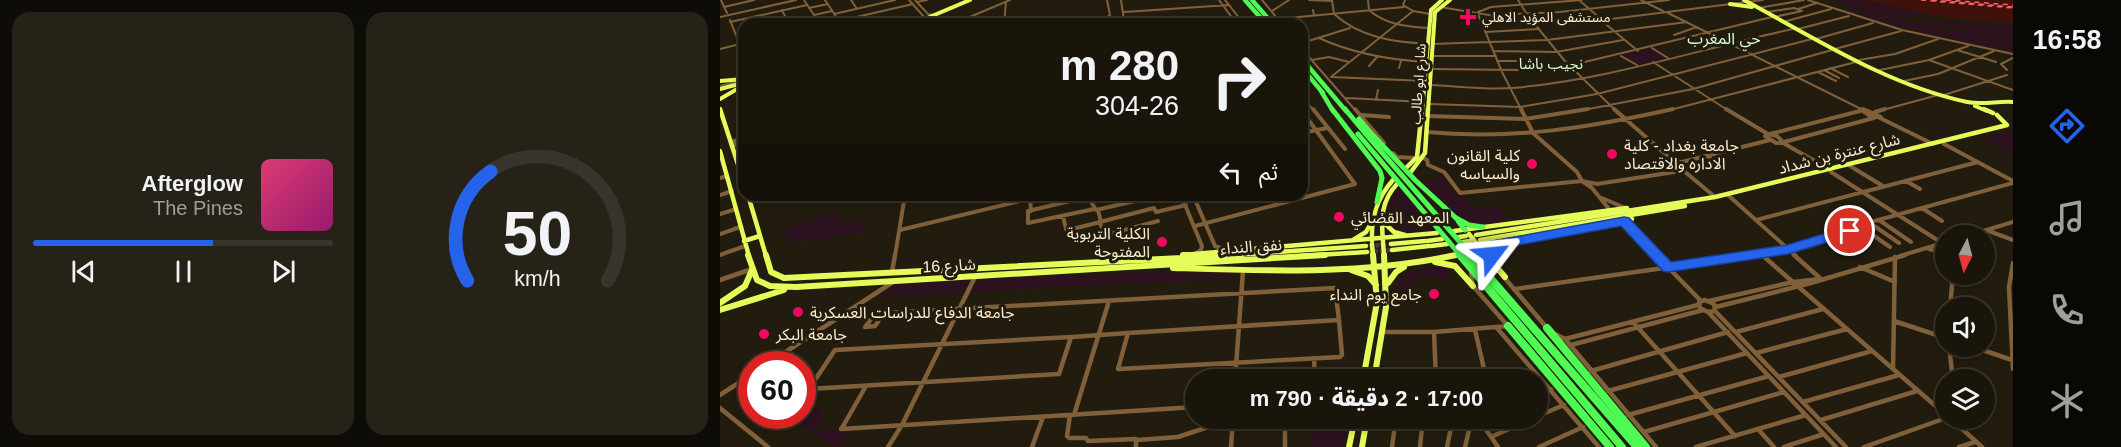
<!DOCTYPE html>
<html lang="ar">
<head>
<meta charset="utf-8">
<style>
  body { margin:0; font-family:Arial,"Noto Sans Arabic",sans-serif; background:#272218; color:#f1f3f6; direction:rtl; height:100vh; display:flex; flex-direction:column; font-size:22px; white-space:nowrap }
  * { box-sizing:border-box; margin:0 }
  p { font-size:20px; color:#9f9f9c }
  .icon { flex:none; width:33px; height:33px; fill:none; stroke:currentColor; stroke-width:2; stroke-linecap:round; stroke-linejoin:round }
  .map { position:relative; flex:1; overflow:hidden; direction:ltr }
  .side { display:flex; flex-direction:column; gap:12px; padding:12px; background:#0e0c06; width:720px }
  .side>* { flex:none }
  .banner { position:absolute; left:18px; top:18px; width:570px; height:183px; border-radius:18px; box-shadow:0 3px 9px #0003,0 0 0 2px #38342b; direction:rtl; background:#1a150a; color:#f1f3f6; overflow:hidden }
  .needle { width:39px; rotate:186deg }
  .fabs { position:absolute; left:1215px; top:225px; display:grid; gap:12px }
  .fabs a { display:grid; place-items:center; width:60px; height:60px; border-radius:50%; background:#1a150a; box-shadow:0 3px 9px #0003,0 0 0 2px #38342b; font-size:30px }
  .speed { position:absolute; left:18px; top:351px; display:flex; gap:12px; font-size:30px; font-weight:700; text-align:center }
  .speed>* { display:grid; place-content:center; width:78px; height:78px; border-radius:50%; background:#1a150a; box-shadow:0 3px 9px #0003,0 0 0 2px #38342b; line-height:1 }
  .speed .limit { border:9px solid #d22; background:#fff; color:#111 }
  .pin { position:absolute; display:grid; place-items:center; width:51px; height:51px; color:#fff; margin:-26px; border:3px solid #fff; border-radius:50%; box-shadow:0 2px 6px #0007 }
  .me { position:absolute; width:66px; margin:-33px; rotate:61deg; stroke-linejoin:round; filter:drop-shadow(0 0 4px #0008) }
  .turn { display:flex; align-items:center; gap:21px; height:126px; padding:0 30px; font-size:27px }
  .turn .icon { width:78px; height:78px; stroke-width:2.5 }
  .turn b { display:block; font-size:42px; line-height:51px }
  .then { display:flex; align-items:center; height:57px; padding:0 30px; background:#0003; gap:12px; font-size:22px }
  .side .card { flex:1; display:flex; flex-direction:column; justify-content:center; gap:9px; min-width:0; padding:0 21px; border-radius:18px; background:#272218 }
  .side .dial { align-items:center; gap:0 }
  .dial svg { height:156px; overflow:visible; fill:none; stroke:#38342b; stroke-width:7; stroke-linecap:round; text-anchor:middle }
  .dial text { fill:#f1f3f6; stroke:none }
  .song { display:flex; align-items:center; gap:18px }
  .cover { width:72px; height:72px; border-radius:9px; background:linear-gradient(135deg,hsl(340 70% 55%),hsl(320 70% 35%)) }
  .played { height:6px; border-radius:3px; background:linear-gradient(90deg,#2563eb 60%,#38342b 60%) }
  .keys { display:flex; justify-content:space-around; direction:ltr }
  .side .tiles { flex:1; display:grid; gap:12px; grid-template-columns:repeat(2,1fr) }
  .trip { position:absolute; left:465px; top:369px; width:363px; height:60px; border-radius:30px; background:#1a150a; box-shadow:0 3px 9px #0003,0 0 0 2px #38342b; font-weight:800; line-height:60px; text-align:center; direction:rtl }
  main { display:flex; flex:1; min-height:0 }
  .tab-bar { display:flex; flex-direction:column; width:108px; justify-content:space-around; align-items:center; background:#0a0804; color:#9f9f9c }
  .tab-bar .icon { width:42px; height:42px }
  .tab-bar .selected { color:#2563eb }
  .tab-bar b { font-size:27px; color:#f1f3f6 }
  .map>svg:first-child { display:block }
</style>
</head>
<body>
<main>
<nav class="tab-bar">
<b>16:58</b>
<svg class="icon selected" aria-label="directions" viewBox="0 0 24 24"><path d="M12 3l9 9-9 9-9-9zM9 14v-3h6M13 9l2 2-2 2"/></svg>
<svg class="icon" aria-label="music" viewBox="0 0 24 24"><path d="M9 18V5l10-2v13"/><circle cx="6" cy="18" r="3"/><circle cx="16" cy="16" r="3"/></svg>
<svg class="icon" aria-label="phone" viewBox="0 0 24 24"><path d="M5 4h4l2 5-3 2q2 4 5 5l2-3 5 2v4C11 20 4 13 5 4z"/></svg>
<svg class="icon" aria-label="climate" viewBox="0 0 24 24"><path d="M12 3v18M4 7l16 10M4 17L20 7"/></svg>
</nav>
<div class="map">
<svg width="1293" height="447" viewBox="0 0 1293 447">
  <rect width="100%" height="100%" fill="#221c0e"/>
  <path fill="#2c111f" d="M1111 0H1144L1206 14 1179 19Z
    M1129 8 1221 30 1292 40 1293 52 1197 31 1124 11Z
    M1205 20 1289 26 1293 27V36L1250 34 1245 33 1248 31C1241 25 1226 23 1217 25L1244 30 1240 32 1198 24Z
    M931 48 948 58 917 65 900 55Z
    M1293 130V155L1261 138Z
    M722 175 736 195H745L751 208 779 207 788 222 750 224 738 217 710 191H699L707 181 716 182 718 176Z
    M679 187 715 231 687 233 670 227C662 212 671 200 679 187Z
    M113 213 119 219 117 223 141 220 149 232 69 243 65 229Z
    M719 266 731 269 727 282C723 280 717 277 713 276 698 275 680 287 692 303L678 299 679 282 684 273Z
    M435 272 520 275 519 278 250 292 258 279Z
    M249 279 244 293 160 297 177 283Z
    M101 408 98 413 107 412 96 431 132 428 121 447H114L67 416H82L83 409Z
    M591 419H630L624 447H591Z"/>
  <path fill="#3e120b" d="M1144 0H1293V24L1221 17Z"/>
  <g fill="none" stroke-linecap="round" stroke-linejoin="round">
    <path stroke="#3e120b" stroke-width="2" d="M1144 2 1160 11
      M1165 12H1172"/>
    <path stroke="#fb6165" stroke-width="1.5" stroke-dasharray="5 4.5" stroke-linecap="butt" d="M1201 0 1293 8
      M1212 0 1293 7
      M1226 0 1293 5"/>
    <path stroke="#433b2b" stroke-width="4.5" stroke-dasharray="4.5 2" stroke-linecap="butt" d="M649 246 671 244
      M647 252 672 250"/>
    <path stroke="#80603a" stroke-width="2" d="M1 0 7 13
      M84 0 100 24
      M105 0 119 21
      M131 0 137 9
      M189 0 206 19
      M195 0 208 14 215 15
      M401 0 404 20
      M499 0 516 23
      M505 0 524 24
      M542 0 562 24
      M589 0 612 1
      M612 0 614 14C641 38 674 42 709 44
      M648 0 649 10C666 25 688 27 710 28
      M685 0 683 5 693 11 710 14
      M798 0 810 19
      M921 0 943 11
      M1088 0 1182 30 1293 54
      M860 1 881 19
      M197 2 207 0
      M4 7 34 0
      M720 7 799 20 851 24 1043 0
      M89 8 108 4
      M1039 8 1084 0
      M1078 9 1097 3
      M62 10 69 24
      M593 10 594 15
      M552 11 569 0
      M404 12 509 5
      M758 12 771 7 862 0
      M1047 12 1074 8 1082 11 1054 17
      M948 13 1141 109
      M114 14 175 0
      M758 14 782 72 802 111
      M94 15 112 11
      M777 15 840 12 949 0
      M36 16 40 24
      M0 17 76 0
      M386 18 390 15 387 0
      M558 19 684 7
      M10 20 20 45
      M882 21 918 51
      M10 22 87 5
      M813 22 844 60 896 111
      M1063 22 1111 9
      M70 24 96 18
      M106 24 193 4
      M233 24 290 0
      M284 24 286 2
      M376 24 388 19 404 20 405 24
      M475 24 515 22
      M1078 29 1129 16
      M765 32 818 29
      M954 35 977 27
      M599 38C634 54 669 60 707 62
      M1096 39 1153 23
      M582 43 630 28
      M712 44 827 40 967 22
      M932 48 948 58
      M0 49 24 43
      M582 49 636 111
      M1115 49 1181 31
      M1237 50 1276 62
      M773 51 836 52 903 40
      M712 56H776
      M901 56 917 65
      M592 60 609 57 629 62
      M1139 60 1175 54 1218 39
      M1209 60 1293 90
      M777 61H800
      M933 62 1009 111
      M649 66 657 57
      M679 68 681 61
      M1110 68 1128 77
      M711 69 799 70 852 65 1052 17
      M1104 70 1119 78
      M1160 70 1209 60 1248 46
      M1287 70 1281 64 1293 58
      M1098 72 1116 81
      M611 77 693 11
      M611 77 706 81
      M1184 81 1218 74 1274 51
      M710 85C737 86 765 90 792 88 887 80 980 49 1073 29
      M0 86 20 81
      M1224 95 1287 75
      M582 96 594 111
      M627 98 704 102
      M656 100 658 90
      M709 104 800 107 877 94 1092 39
      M858 111 973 89 1112 50
      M946 111 1136 62
      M1143 111 1140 109 1150 111
      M1159 111 1218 95"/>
    <path stroke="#80603a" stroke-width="4" d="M593 109 625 149
      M635 109 664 143
      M801 109 813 133 857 172 862 181 872 188 889 209
      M894 109 951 159
      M1006 109 1048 134
      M1140 109 1151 117H1161L1143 109
      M1155 112 1165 109
      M641 115 669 117
      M708 116 805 119 868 109
      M1160 118 1213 144
      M706 132C793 140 868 128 953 109
      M582 133 607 128
      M1048 134 1057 136 1064 143H1056L1045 136Z
      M1050 134 1140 111
      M11 142 24 138
      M1064 142 1154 118
      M1063 143 1109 169
      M1224 144 1293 181
      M12 146 24 142
      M673 153 677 157 695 158
      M987 156 1003 169
      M703 158 707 160 708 165 724 172 740 193 862 181 877 184 961 171
      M954 159 963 163 965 170 953 167 949 162Z
      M962 162 1050 140
      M1130 166 1163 186
      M964 171 995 197
      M1111 172 1222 243
      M0 178 7 176
      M1186 181 1200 189
      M0 195 12 191
      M367 195 376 210 441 195
      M399 195 402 204
      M461 195 482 246 481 250 476 253
      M473 195 495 246 506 250
      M1009 196 1076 256
      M367 197 308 211V223L374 209
      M882 198 905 208
      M310 199 311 211
      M371 200 393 195
      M1202 208 1222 221
      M378 210 381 222
      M0 214 16 209
      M343 216 346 229 349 230 434 208 436 212 466 205
      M1036 220 1258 162
      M1159 220 1191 242
      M904 221 938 256
      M379 222 386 235 438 221
      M1150 223 1179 243
      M475 226 635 184 582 111
      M1140 226 1170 247
      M180 230 325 195
      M1266 230 1293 240
      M0 234 20 227
      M1247 236 1293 222
      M1206 248 1226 254
      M1041 254 1043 256
      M0 255 25 246
      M175 256 185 195
      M1025 256C1065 250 1104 243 1140 225L1293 183
      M1180 256 1226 242"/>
    <path stroke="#80603a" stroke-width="4.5" d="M936 255 981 301
      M1042 255 1226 415
      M1074 255 1101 279
      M1293 263 1289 287 1293 369
      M765 267 778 271
      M1140 267 1175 282
      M172 272 175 255
      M783 276 827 328
      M0 280 32 269
      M795 289 1036 255
      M985 300 994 304 995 311 988 312 980 308 979 302Z
      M989 301 1073 282 1100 279
      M996 307 1091 283 1185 255
      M1230 308 1233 274
      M995 311 1126 447
      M988 312 1116 447
      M164 313 155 326 145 327 155 314Z
      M164 313 615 288 619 320
      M619 320 622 355 620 357 398 369 408 333Z
      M1174 321 1226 338
      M913 322 1015 436
      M777 328 879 447
      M755 330 764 369 773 380
      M664 332H714L788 326 753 286 751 273
      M714 332 716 380
      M1016 332 1103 309
      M835 334 845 339 936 447
      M351 337 339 374 89 389 115 350Z
      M352 337 408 333
      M845 339 978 305
      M851 345 983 310
      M1229 346 1233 380
      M1251 346 1292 360
      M66 353 80 364
      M1036 353 1127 329
      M594 358 595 380
      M47 364 173 282
      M1173 369 1175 257
      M871 371 1008 332
      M1059 377 1152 351
      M515 380 523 271
      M82 391 89 389
      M888 391 1027 353
      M818 394 831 389
      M0 395 32 374
      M1083 402 1179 375
      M0 408 48 447
      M350 415 347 436 349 438H366L368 441 416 439V447
      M354 415 389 301
      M908 415 1049 376
      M818 416 844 405
      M565 418V447
      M758 418 778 447
      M1230 418 1262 447
      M1101 420 1197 391
      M122 428 146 386
      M121 429 476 407
      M1038 429 1054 447
      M924 432 1064 392
      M771 437 813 418
      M417 440 458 437 485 428 512 426
      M168 447 182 425 255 277
      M312 447 323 417
      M511 447 513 418
      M672 447 676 418
      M700 447 703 418
      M727 447 733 418
      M745 447 752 418
      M819 447 863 427
      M976 447 1086 415
      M1064 447 1104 434
      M1144 447 1226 418
      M1239 447 1255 442"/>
    <path stroke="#e5fb5a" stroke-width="4" d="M1024 0C1095 38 1167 85 1247 102 1262 105 1278 101 1293 102
      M1010 4 1032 7
      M193 24 250 0
      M0 81 24 79
      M0 89 19 84
      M0 99 24 85
      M1255 106 1267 111
      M702 111 711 10 722 0
      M708 111 715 12 730 0"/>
    <path stroke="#e5fb5a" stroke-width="4.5" d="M0 109 24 183
      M1264 109 1273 113
      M0 151 29 256
      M686 168 697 157 702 109
      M690 173 705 153 708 109
      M28 195 46 256
      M663 222 674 232 685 235
      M734 231 907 208
      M756 235 995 197 1287 125 1277 115
      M739 237 746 236
      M633 240 646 232 650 225
      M760 240 965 206
      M24 241 40 236
      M652 241C651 217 657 198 673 180
      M663 241C661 219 661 201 677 184
      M707 241 722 239
      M743 242 750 241
      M671 244 705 241
      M711 246 727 244
      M759 246 767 256
      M672 250 709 246
      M751 251 912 219
      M463 255 717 233
      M499 256 646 246
      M580 256 647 252
      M731 256 736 255
      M772 256 778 245"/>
    <path stroke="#e5fb5a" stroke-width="6" d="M28 255 37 280 50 286 76 287 605 255
      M46 255 51 272 64 278 521 255
      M463 255H468
      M766 255 785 277
      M772 255 774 264
      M715 262 735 266 753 286
      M453 268C548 271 642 275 736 255
      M631 270 648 276 656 285
      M668 283 676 272 684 267
      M0 303 25 286 32 270
      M0 310 64 290
      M643 380 657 302 653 255
      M654 380 666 307 664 255
      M629 447 635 418
      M642 447 647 418"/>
    <path stroke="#4efb53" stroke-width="4.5" d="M525 0 546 24
      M532 0 553 24
      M582 59 626 111
      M582 68 603 93
      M601 91 613 111"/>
    <path stroke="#4efb53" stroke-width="5" d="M612 109 660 171 662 178 657 202
      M625 109 645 133
      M639 119 650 132
      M736 218 749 225 763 227
      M738 221 745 230"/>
    <path stroke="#4efb53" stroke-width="8" d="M788 326 890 447
      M827 328 926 447"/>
    <path stroke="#e5fb5a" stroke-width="4.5" d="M749 234 757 244
      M663 243 664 254
      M652 244 653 255"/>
    <path stroke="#4efb53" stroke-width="5" d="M650 132 695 180 736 218
      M645 133 752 256
      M638 134 741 256"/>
    <path stroke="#4efb53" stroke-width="8" d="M740 255 902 447
      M750 255 917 447"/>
  </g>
  <path fill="#2563eb" stroke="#184099" stroke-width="1.5" d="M904 217 909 218 951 262 1067 245 1130 226 1137 231 1135 234 1068 254 948 272 943 271 901 226 783 248 777 258 772 260 765 255 773 241Z"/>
  <g fill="#f40663" stroke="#221c0e" stroke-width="2">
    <path d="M745 8h6v6h6v6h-6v6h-6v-6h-6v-6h6z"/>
    <circle cx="892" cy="154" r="6"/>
    <circle cx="812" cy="164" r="6"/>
    <circle cx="619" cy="217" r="6"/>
    <circle cx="442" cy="242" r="6"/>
    <circle cx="714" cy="294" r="6"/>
    <circle cx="78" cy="312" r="6"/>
    <circle cx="44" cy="334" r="6"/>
  </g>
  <g text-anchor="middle" stroke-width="6" stroke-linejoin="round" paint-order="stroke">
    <g font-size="14" fill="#feedd0" stroke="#221c0e" text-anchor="start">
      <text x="762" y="22">مستشفى المؤيد الاهلي</text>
    </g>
    <g font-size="14" fill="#feedd0" stroke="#221c0e">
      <text transform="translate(698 84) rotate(-86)" y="5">شارع ابو طالب</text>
    </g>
    <g font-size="15" fill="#d8fed2" stroke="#221c0e">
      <text x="831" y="69">نجيب باشا</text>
    </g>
    <g font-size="16" fill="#d8fed2" stroke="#221c0e">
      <text x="1004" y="44">حي المغرب</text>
    </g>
    <g font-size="16" fill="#feedd0" stroke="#221c0e" text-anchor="start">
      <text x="904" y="151">جامعة بغداد - كلية<tspan x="904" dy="18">الاداره والاقتصاد</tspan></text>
      <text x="800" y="161" text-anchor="end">كلية القانون<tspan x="800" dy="18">والسياسه</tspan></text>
      <text x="631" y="223">المعهد القضائي</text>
      <text x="430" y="239" text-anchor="end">الكلية التربوية<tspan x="430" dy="18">المفتوحة</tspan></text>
      <text x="702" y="300" text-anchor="end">جامع يوم النداء</text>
      <text x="90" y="318">جامعة الدفاع للدراسات العسكرية</text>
      <text x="56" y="340">جامعة البكر</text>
    </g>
    <g font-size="16" fill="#feedd0" stroke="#221c0e">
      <text transform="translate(1119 153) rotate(-14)" y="6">شارع عنترة بن شداد</text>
      <text transform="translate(531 246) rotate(-4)" y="6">نفق النداء</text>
      <text transform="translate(229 265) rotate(-3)" y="6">شارع 16</text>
    </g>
  </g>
</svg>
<div class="fabs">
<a><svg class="needle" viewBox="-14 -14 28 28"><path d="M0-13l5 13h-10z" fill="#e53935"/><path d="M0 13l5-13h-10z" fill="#9f9f9c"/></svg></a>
<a><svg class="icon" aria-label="sound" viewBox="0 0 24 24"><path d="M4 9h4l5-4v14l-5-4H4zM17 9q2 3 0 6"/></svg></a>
<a><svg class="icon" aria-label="layers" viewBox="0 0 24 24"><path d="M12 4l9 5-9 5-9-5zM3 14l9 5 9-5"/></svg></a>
</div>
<div class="speed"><div class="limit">60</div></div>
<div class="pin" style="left:1130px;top:231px;background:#d93025"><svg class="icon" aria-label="arrive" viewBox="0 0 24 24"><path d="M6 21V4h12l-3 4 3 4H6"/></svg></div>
<svg class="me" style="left:772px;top:255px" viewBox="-20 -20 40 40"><path d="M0-17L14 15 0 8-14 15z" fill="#2563eb" stroke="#fff" stroke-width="4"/></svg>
<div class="trip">17:00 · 2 دقيقة · 790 m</div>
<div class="banner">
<div class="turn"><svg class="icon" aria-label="right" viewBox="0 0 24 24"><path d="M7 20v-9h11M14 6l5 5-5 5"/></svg><div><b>280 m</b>304-26</div></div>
<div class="then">ثم<svg class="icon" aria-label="left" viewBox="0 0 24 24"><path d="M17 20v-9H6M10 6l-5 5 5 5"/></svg></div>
</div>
</div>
<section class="side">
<div class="tiles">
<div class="card dial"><svg viewBox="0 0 100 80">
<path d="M14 69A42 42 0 1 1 86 69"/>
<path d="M14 69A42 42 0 0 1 26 13" stroke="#2563eb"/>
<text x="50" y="56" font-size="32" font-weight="700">50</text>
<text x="50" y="72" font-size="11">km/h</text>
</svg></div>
<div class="card">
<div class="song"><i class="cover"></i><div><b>Afterglow</b><p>The Pines</p></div></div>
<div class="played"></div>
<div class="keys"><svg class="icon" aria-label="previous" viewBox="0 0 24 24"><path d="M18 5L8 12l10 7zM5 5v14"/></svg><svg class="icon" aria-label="pause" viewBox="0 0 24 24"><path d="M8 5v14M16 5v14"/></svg><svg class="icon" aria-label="next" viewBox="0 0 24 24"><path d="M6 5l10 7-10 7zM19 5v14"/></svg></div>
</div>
</div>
</section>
</main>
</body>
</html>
